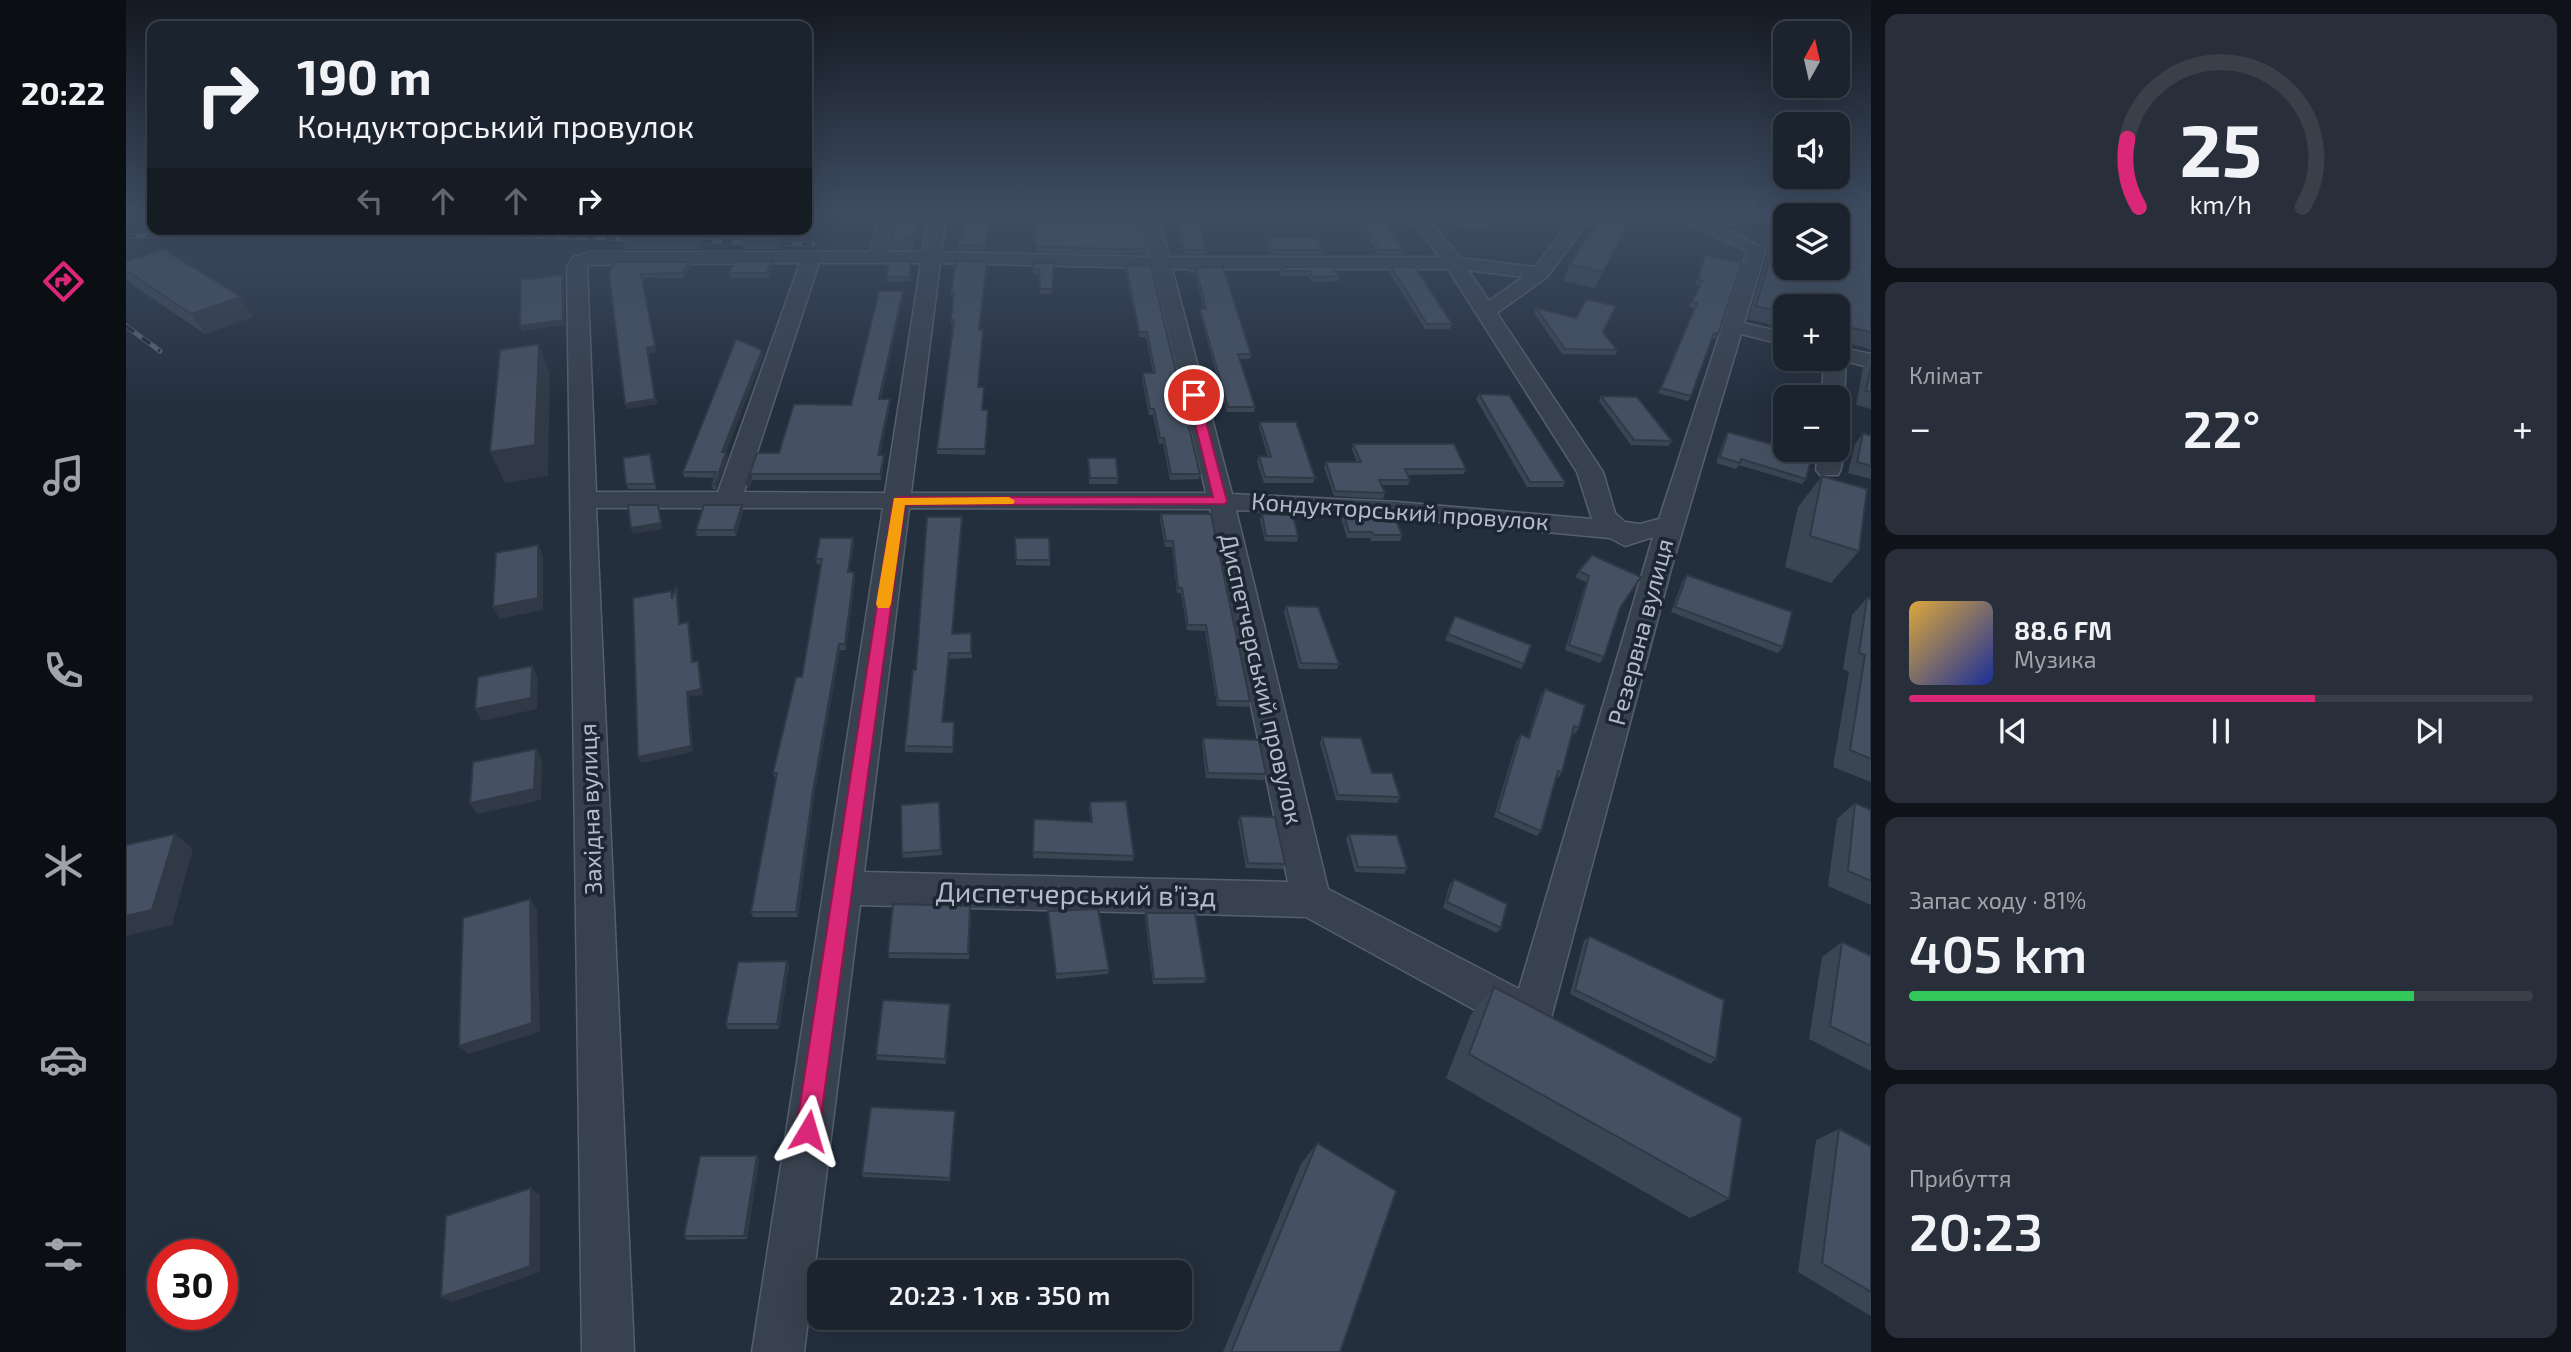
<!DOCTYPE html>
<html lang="uk">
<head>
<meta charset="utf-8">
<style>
  body { margin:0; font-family:"Exo 2",sans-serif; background:#282f3a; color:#f1f3f6; height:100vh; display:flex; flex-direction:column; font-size:26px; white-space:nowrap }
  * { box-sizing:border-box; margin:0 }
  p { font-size:23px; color:#a0a4aa }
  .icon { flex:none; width:38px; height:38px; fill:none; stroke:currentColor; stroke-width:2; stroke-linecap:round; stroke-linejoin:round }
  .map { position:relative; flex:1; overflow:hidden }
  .details { display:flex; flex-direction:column; gap:14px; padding:14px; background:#0f1319; width:700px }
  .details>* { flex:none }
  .hud { position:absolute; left:21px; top:21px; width:665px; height:214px; border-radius:14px; box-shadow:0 7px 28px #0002,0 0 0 2px #39404a; background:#1b232e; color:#f1f3f6; overflow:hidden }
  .needle { width:46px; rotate:8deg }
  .tools { position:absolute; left:1647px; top:21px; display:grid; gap:14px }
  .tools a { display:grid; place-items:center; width:77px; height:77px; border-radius:14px; background:#1b232e; box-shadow:0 7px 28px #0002,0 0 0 2px #39404a; font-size:35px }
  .speed { position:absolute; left:21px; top:1239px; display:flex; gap:14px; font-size:35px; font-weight:700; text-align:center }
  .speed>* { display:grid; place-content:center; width:91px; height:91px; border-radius:50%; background:#1b232e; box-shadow:0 7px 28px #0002,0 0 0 2px #39404a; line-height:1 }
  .speed .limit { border:10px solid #d22; background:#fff; color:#111 }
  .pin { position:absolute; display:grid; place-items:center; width:60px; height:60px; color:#fff; margin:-30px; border:4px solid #fff; border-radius:50%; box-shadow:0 2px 7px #0007 }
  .me { position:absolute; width:77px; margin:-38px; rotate:7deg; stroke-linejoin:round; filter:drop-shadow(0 0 5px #0008) }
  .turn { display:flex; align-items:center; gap:24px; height:147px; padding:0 35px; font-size:32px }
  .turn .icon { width:91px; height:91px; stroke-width:2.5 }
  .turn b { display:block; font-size:49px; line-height:60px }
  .lanes { display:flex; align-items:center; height:66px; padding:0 35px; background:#0003; justify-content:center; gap:35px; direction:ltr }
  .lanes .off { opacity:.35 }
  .big { font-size:52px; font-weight:600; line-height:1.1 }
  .details .card { flex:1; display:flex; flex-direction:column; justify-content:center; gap:10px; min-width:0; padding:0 24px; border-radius:14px; background:#282f3a }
  .details .dial { align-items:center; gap:0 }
  .dial svg { height:182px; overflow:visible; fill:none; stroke:#39404a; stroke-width:7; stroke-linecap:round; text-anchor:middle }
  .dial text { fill:#f1f3f6; stroke:none }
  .song { display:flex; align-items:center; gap:21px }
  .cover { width:84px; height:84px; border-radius:10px; background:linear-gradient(135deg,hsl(40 70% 55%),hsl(230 70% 35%)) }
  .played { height:7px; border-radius:4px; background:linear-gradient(90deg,#db2777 65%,#39404a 65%) }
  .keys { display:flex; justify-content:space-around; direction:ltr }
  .heat { display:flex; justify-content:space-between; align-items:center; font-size:38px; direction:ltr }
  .charge { height:10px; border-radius:5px; background:linear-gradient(90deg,#34c759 81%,#39404a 0) }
  .trip { position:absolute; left:681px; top:1260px; width:385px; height:70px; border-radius:14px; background:#1b232e; box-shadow:0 7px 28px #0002,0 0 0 2px #39404a; font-weight:600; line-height:70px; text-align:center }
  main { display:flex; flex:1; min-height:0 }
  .tab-bar { display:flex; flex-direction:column; width:126px; justify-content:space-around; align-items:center; background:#0b0e12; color:#a0a4aa }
  .tab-bar .icon { width:49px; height:49px }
  .tab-bar .selected { color:#db2777 }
  .tab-bar b { font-size:32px; color:#f1f3f6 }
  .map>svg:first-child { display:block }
</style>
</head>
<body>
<main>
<nav class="tab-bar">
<b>20:22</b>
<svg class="icon selected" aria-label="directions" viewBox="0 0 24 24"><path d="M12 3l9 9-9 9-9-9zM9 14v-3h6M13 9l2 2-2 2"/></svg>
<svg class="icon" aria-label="music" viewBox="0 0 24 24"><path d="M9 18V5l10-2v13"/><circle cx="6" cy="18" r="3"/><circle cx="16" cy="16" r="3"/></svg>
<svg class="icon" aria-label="phone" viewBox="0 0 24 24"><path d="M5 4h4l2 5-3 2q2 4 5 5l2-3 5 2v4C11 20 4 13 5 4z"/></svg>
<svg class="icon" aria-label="climate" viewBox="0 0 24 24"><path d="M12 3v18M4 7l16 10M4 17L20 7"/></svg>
<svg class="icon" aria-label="car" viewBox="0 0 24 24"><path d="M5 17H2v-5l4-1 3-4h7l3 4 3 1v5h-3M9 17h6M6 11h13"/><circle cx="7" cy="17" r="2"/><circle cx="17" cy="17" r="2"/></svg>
<svg class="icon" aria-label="filters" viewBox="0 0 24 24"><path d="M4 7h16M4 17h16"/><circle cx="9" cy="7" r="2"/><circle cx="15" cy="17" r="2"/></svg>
</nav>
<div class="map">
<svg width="1745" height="1352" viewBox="0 0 1745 1352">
  <rect width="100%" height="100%" fill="#242f3e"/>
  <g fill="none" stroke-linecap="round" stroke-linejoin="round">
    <defs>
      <path id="minor" d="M754 215H772L762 252 797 251 802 215H820L815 252 1024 257 1014 215H1032L1043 257H1314L1281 215H1299L1334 258 1409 267 1449 215H1467L1421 277 1371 313 1477 472 1489 513 1499 522 1514 524 1533 519 1621 251 1543 215H1636L1633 219 1592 226 1640 249 1618 323 1659 333V345L1615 334 1545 569 1421 1033 1406 1039 1391 1033 1180 917 734 905 678 1352H626L757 508H470L508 1352H456L441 267 447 257 465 252H744ZM674 263 592 492H470L461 265ZM693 263H795L759 493 618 492ZM814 263 1027 268 1080 493H785ZM1046 269H1322L1451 472 1466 519 1271 502 1106 494ZM1342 270 1397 277 1363 301ZM783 508 1084 509 1162 882 738 872ZM1110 510 1271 518 1484 538 1499 546 1527 537 1393 989 1202 889Z
        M1712 347 1745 354V368L1720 361 1718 397 1712 403V397H1696L1698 359H1712Z
        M1713 445C1718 453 1717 467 1712 475H1694L1690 470 1692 450H1712Z"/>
    </defs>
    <use href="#minor" stroke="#565f6c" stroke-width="3"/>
    <use href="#minor" fill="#38414e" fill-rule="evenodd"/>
    <defs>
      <path id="rail" d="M0 236 217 231 514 239
        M556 241 687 244
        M0 326 34 351"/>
    </defs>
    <use href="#rail" stroke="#5a6575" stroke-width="5"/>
    <use href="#rail" stroke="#1d2633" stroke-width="3.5" stroke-dasharray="10" stroke-linecap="butt"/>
  </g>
  <path fill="#3b4654" d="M771 215H792L787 249H765V240Z
    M862 215 860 250H832V245L836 236Z
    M908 215 1021 249V254L909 252Z
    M1033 215H1071L1080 250 1079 254H1058L1048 218 1036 221Z
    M1218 215H1254L1278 250 1276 254H1252L1233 222H1222Z
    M1319 215H1358L1364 223 1362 228 1328 227Z
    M1476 215H1508L1469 288 1437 281 1444 264Z
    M1648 215H1718L1719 219 1745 224V351L1741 348 1712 341V306H1659V328L1622 319 1643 250 1635 243Z
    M554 229 552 232H573L576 245 574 249H499L495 237Z
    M661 229 653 249H617L615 235Z
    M1142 238 1197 250 1196 254H1146L1141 243Z
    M1579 255 1592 334 1589 339H1586L1565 396 1562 401 1532 393 1568 308 1563 307 1573 285H1569L1577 260Z
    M0 261 127 317 79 334 4 283 0 277Z
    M489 262H563L564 267 558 278H517L530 352 522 353 531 404 501 409Z
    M908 263H928L925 294H914L913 274H907Z
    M1000 265 1074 474 1073 479 1044 480 1037 443 1033 444 1027 415H1023L1016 378 1017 373H1027L1020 337H1013L999 270Z
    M647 266 642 278H604L603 273Z
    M785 266 784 281 761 282V277Z
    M861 267 854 330 853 387 856 410 862 415 859 455 811 454V449L827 325H825L828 297H825V292Z
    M1097 267 1125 354 1124 359H1114L1129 407 1128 412H1101L1074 314V309H1078L1069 273H1062L1063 268Z
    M1154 267 1213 276 1212 281 1186 282 1182 276H1155L1153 272Z
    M1265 267 1326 324 1324 329H1299L1263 272Z
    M777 296 755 399 764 405 754 455H758V460L755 480H627L622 489 631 453H653L725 405Z
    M1410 308 1477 332 1491 350 1489 355 1436 354 1408 313Z
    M636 350 637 355 600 452 602 458 590 489H587L586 484 588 478 558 477 557 472Z
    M1745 357V409L1730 405 1737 368Z
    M1353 394 1439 482 1437 487H1401L1350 399Z
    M1475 396 1546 441 1542 446 1505 445 1473 401Z
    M1134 422 1189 478 1187 483H1138L1131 462 1133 456 1142 457 1133 427Z
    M1602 432 1680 479 1676 484 1613 465 1610 469 1590 463 1599 437Z
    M1737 433 1745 436V479L1722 473 1729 444Z
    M1227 444 1340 469 1338 474 1282 475 1284 480 1282 485H1255L1259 493 1257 499 1208 496 1198 467 1200 462H1231L1226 449Z
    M962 458 992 478 991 484H963Z
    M526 459 530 489H502L500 484Z
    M1696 476 1733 551 1705 583 1659 567 1672 507Z
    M616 505 617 511 610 536H571L570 530Z
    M1217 512 1276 535 1274 541H1245L1244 538H1221L1215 518Z
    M1035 514 1124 701 1123 707 1091 706 1079 631 1061 630 1055 593H1051L1046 547H1039L1034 520Z
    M1136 514 1172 536 1171 542 1139 541 1134 520Z
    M836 517 826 634 845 633 846 658 823 659 817 722H828L827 753 779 752V746L790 670Z
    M727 538 728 544 723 572 729 577 720 650H714L688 796 672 917H627L625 912 650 779H649L647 773 676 677 695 564H691L690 559Z
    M889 538 924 560V566L890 565Z
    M1466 555 1493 608 1478 657 1474 663 1439 650 1460 582 1449 577Z
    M1561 575 1657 647 1652 653 1545 612 1557 580Z
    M1741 598 1745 599V782L1707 767 1723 672 1717 669 1726 615Z
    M1160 606 1213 664 1211 669H1173L1158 612Z
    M1329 616 1398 664 1395 669 1319 640Z
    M1419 689 1453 728 1449 734 1446 733 1436 772 1432 778 1430 777 1415 831 1411 836 1368 817 1391 740 1395 734 1402 737 1415 695Z
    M1196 737 1246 773 1274 797 1271 803 1210 800 1194 743Z
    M1077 738 1140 774 1138 780 1080 778 1076 744Z
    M813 802 816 855 777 858 776 853Z
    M964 802 1008 856 1007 861 907 858 908 819 965 822 963 807Z
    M1729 803 1745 810V905L1702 886 1711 819Z
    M1114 816 1159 864 1157 869 1120 868 1112 821Z
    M1223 834 1281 868 1278 874 1229 872 1220 839Z
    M1328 879 1375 928 1371 933 1317 908 1324 884Z
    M845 911 843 959 763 958 762 953Z
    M922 911 983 970 982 974 930 979 922 916Z
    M1020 913 1080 978 1078 983 1027 984 1019 918Z
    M1463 936 1590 1059 1584 1064 1444 994 1458 941Z
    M1716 942 1745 956V1071L1683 1039 1696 957Z
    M661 961 663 966 653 1029H602L600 1024Z
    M1368 987 1603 1199 1564 1218 1320 1078 1345 1014Z
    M824 1004 820 1064 751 1060 750 1055Z
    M829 1111 824 1181 737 1177 736 1173Z
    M1713 1129 1745 1146V1316L1672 1272 1690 1140Z
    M1191 1143 1214 1352H1097L1175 1164Z
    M631 1156 633 1159 621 1239 561 1240 558 1236Z"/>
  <path fill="#303945" d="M790 215H792L787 249 786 239Z
    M1044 215H1048V218L1036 221 1037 217Z
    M1507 215H1508L1469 288 1477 272Z
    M544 229H554L550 237 542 232Z
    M653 229H661L653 249 651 235Z
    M573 232 576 245 574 249 571 237Z
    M646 261 647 266 642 278 641 273Z
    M563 262 564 267 558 278 557 273Z
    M436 275 437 280 439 325 396 331 394 326Z
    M517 278 530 352 522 353 531 404 501 409 499 404Z
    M777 291V296L754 404 753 399Z
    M115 297 127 317 79 334 65 314Z
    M413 344 424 374 422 476 379 483 364 452Z
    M636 350 637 355 598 457 596 452Z
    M764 399V405L753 460 752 455Z
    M600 452 602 458 590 489 589 484Z
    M758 455V460L755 480 754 474Z
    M625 474 627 480 622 489 620 484Z
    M532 505 536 529 507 534 505 528Z
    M616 505 617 511 610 536 608 530Z
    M836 517V523L826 639V634Z
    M727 538 728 544 722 577V572Z
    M412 545 417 556V610L373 619 367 607Z
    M728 572 729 577 720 650 719 644Z
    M550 587 552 592 555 630 553 624Z
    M562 622 564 628 568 667 566 662Z
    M713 644 714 650 688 796 672 917 670 912 687 791Z
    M823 653V659L816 727V722Z
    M572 661 574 666 577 695 563 697 567 752 515 763 512 757 561 692Z
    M406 666 412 678 411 709 356 721 349 709Z
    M410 749 416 760 415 800 351 814 344 803Z
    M49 834 67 849 46 925 0 936V916Z
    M404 899 411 909 414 1032 342 1054 333 1046Z
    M661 961 663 966 653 1029 651 1024Z
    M824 1004V1008L820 1064 819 1059Z
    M631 1156 633 1159 621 1239 618 1236Z
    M405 1188 414 1195V1272L326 1302 315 1297Z"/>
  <path fill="#455162" stroke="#303945" stroke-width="2" fill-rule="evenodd" d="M771 215H790L786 239 765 240Z
    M839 215H862L860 246 832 245 833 236H836Z
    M909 215H1014L1021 249 910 247Z
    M1049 215H1071L1080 250H1058Z
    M1222 215H1254L1278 250H1254L1234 218H1223Z
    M1324 215H1358L1364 223 1330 222Z
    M1476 215H1507L1477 272 1444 264Z
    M1650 215H1718L1719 219 1745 224V332L1712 325V306H1659V312L1630 306 1650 237 1642 231ZM1659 215H1712V268H1659Z
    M500 229H544L542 232H573L571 237H495Z
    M617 229H653L651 235H615Z
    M1142 238H1191L1197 250H1147Z
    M38 249 115 297 65 314 0 270V261Z
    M1579 255 1616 263 1592 334 1588 333 1565 396 1535 388 1571 303 1566 302 1576 281 1572 280Z
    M609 261H646L641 273H603Z
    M762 261H785L784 277H761Z
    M830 261 861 262 853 330H857L852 387H858L856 410H862L859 449H811L828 320H825L828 292H825Z
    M489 262H563L557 273 515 274 529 346 521 348 529 399 499 404 483 274Z
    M908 263H928L926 289H914L913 269H907Z
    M1000 265 1025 266 1074 474H1045L1038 438H1034L1028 409H1024L1017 373H1029L1021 332H1013Z
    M1097 267 1125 354H1112L1129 407H1102L1074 309H1080L1070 268H1063Z
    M1154 267H1206L1213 276 1187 277 1183 271H1156Z
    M1265 267H1289L1326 324H1301Z
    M436 275 437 320 394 326 395 280Z
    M753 291H777L753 399H764L752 455H758L754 474H625L620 484 631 453H653L668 404 725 405Z
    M1460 299 1490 306 1477 332 1491 350 1439 349 1410 308 1450 318Z
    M610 339 636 350 596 452H600L589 484H586L590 472H557Z
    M413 344 409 445 364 452 374 350Z
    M1745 366V392L1740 391Z
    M1353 394 1383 395 1439 482H1404Z
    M1475 396 1511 397 1546 441 1508 440Z
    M1134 422H1170L1189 478 1139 477 1133 456 1145 457Z
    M1602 432 1659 448V450H1665L1686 456 1680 479 1615 459 1614 463 1594 457Z
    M1737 433 1745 436V466L1731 462Z
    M1227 444H1328L1340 469H1279L1284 480H1253L1259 493 1209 491 1200 462H1235Z
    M524 454 529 484H500L497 458Z
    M962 458H990L992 478H964Z
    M1696 476 1741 489 1733 551 1684 536Z
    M502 505H532L535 523 505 528Z
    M578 505H616L608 530H570Z
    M1217 512 1268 515 1276 535H1248L1246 532H1223Z
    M1035 514H1085L1124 701H1092L1080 625H1062L1056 588H1052L1047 541H1040Z
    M1136 514 1167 515 1172 536H1140Z
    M801 517H836L826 634 845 633V653H823L816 722H828L827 747 779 746 787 670H790Z
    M694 538H727L722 572H728L719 644H713L687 791 670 912H625L651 773H647L670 677H676L696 559H690Z
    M889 538H923L924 560H890Z
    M412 545V598L367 607 370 553Z
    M1466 555 1515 577 1494 608 1478 657 1443 645 1463 576 1453 571Z
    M1561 575 1666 612 1657 647 1549 607Z
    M550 587 553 624 562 622 566 662 572 661 575 689 561 692 565 746 512 757 507 598 545 591 546 599Z
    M1741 598 1745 599V759L1724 750 1739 655 1733 653Z
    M1160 606 1192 607 1213 664 1175 663Z
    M1329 616 1405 645 1398 664 1322 634Z
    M406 666 405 698 349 709 352 677Z
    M1419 689 1459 705 1453 728 1448 726 1436 772 1432 771 1415 831 1372 812 1395 734 1403 738Z
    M1196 737 1235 738 1246 773H1266L1274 797 1212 795Z
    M1077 738 1133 740 1140 774 1082 773Z
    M410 749 408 789 344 803 347 762Z
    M1000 801 1008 856 907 852 908 819 966 822 964 802Z
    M813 802 815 850 776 853 775 805Z
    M1729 803 1745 810V881L1722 871Z
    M1114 816 1149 817 1159 864 1122 863Z
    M49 834 26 910 0 916V845Z
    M1223 834 1271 835 1281 868 1232 867Z
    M1328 879 1381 904 1375 928 1321 902Z
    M404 899 406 1023 333 1046 337 918Z
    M767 904 844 906 842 954 762 953Z
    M972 909 983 970 930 974 922 911Z
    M1020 913H1069L1080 978 1028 979Z
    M1463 936 1598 1000 1590 1059 1449 990Z
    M1716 942 1745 956V1046L1704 1026Z
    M661 961 651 1024H600L612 962Z
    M1368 987 1616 1118 1603 1199 1343 1054Z
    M757 1000 824 1004 819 1059 750 1055Z
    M745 1107 829 1111 824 1178 736 1173Z
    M1713 1129 1745 1146V1292L1696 1263Z
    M1191 1143 1270 1191 1214 1352H1105Z
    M574 1156H631L618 1236H558Z
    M405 1188 404 1266 315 1297 320 1216Z"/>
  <linearGradient id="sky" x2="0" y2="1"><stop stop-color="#141a22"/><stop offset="0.53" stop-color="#3f4d63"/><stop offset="1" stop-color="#3f4d63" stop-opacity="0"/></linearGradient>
  <rect width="1745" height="404" fill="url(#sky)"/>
  <path fill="#db2777" stroke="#8e194d" stroke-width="2" d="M1068 392 1073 395 1101 501 1099 504 779 505 693 1131 690 1140 682 1143 674 1140 670 1131 767 501 773 497H1087L1062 395Z"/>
  <path fill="#f59e0b" d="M883 497 889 501 887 504 779 505 765 604 763 608H752L750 604 768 498Z"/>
  <g text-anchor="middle" stroke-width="7" stroke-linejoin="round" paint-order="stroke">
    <g font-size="24" fill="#b4bcc9" stroke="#1d2633">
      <text transform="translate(1274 512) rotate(4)" y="8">Кондукторський провулок</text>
      <text transform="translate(1515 632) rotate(-75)" y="8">Резервна вулиця</text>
      <text transform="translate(1135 679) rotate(77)" y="8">Диспетчерський провулок</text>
      <text transform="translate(465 809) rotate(-92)" y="8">Західна вулиця</text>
    </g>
    <g font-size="28" fill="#b4bcc9" stroke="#1d2633">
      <text transform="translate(950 894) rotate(1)" y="10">Диспетчерський в’їзд</text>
    </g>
  </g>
</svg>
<div class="tools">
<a><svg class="needle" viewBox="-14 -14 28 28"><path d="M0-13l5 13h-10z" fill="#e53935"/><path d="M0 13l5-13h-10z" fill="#a0a4aa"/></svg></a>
<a><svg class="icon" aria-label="sound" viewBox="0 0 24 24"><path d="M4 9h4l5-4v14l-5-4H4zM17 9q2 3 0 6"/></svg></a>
<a><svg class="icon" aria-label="layers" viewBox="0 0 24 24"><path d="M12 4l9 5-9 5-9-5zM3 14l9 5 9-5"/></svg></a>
<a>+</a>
<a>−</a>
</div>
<div class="speed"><div class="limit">30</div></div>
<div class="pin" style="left:1068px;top:395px;background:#d93025"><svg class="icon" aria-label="arrive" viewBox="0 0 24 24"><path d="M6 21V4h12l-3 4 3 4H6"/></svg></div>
<svg class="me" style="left:682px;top:1131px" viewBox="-20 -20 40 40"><path d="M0-17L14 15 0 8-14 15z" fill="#db2777" stroke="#fff" stroke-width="4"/></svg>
<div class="trip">20:23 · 1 хв · 350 m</div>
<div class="hud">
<div class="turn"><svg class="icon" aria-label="right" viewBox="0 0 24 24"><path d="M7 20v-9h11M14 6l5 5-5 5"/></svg><div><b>190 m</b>Кондукторський провулок</div></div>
<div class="lanes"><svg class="icon off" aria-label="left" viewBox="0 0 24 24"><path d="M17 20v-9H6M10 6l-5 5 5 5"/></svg><svg class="icon off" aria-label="ahead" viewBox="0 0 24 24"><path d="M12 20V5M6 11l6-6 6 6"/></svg><svg class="icon off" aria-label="ahead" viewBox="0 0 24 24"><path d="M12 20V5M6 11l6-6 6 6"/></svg><svg class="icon" aria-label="right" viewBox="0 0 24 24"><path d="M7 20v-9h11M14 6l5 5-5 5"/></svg></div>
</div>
</div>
<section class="details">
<div class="card dial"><svg viewBox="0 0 100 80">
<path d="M14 69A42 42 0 1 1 86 69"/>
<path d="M14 69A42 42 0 0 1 9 39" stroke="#db2777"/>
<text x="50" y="56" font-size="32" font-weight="700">25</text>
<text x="50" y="72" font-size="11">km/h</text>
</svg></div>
<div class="card"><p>Клімат</p>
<div class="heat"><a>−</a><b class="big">22°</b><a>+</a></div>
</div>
<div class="card">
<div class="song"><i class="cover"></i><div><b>88.6 FM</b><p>Музика</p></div></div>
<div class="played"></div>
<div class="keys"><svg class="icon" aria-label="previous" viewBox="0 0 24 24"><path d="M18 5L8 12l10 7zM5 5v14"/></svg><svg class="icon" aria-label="pause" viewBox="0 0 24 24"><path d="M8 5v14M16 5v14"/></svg><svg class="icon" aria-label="next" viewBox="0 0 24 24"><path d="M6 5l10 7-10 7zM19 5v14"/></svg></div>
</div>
<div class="card"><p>Запас ходу · 81%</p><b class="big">405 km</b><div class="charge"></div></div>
<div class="card"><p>Прибуття</p><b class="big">20:23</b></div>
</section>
</main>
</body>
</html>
